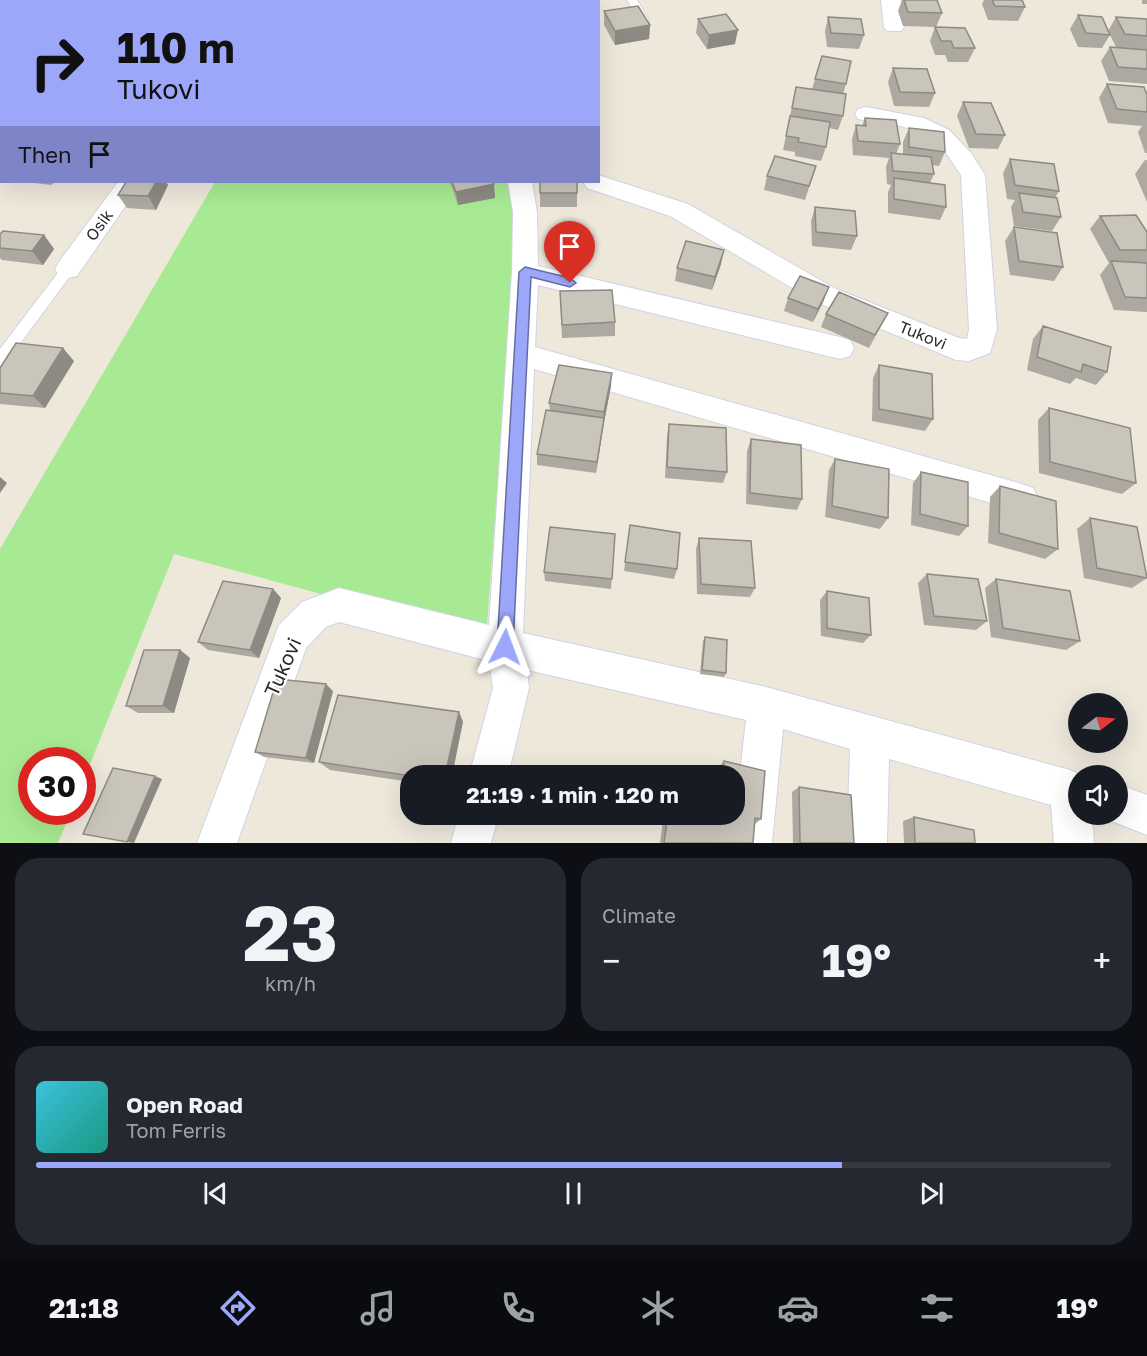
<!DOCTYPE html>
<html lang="en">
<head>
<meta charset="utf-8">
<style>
  body { margin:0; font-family:"Golos Text",sans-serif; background:#242831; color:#f1f3f6; height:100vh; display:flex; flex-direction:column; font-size:22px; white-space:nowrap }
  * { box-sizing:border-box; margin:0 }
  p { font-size:20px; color:#9ea1a6 }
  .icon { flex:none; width:33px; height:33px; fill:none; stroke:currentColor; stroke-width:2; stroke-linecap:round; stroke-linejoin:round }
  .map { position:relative; height:843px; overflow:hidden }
  .panel { display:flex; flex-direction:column; gap:15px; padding:15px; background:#0d0f14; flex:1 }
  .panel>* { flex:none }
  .banner { position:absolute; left:0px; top:0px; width:600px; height:183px; box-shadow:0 6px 24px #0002; background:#9da7fa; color:#111; overflow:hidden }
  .needle { width:39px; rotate:74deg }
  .tools { position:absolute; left:1068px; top:693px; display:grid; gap:12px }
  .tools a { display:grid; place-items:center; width:60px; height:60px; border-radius:50%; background:#171b24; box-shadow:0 6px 24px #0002; font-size:30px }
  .speed { position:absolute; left:18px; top:747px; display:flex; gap:12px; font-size:30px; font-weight:700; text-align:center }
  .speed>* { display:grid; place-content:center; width:78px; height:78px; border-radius:50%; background:#171b24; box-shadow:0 6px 24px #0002; line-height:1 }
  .speed .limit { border:9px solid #d22; background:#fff; color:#111 }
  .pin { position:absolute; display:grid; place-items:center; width:51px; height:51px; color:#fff; margin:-62px -26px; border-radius:50% 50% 50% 0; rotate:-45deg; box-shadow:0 0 6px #0007 }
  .pin .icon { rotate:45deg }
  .me { position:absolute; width:66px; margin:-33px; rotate:3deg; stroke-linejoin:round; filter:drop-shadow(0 0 4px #0008) }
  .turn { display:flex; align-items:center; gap:21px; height:126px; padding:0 18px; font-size:27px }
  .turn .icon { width:78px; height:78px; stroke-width:2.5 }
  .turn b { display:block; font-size:42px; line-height:51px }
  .then { display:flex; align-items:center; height:57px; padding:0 18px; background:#0003; gap:12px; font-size:22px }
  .big { font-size:45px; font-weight:700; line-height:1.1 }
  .panel .tile { flex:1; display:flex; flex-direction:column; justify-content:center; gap:9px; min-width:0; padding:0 21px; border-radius:24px; background:#242831 }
  .panel .dial { align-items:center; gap:0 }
  .dial b { font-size:78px; line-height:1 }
  .song { display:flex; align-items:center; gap:18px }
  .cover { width:72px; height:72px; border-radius:9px; background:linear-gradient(135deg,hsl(190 70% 55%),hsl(170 70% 35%)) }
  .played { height:6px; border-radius:3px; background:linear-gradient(90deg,#9da7fa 75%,#363941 75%) }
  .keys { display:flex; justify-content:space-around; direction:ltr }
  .heat { display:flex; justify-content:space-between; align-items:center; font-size:33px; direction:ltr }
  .panel .tiles { flex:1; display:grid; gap:15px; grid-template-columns:1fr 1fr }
  .tile:last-child { grid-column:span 2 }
  .trip { position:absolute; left:400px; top:765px; width:345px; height:60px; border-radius:24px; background:#171b24; box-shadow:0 6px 24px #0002; font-weight:700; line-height:60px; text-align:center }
  .menu { display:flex; height:96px; justify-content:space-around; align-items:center; background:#090b0e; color:#9ea1a6 }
  .menu .icon { width:42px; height:42px }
  .menu .on { color:#9da7fa }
  .menu b { font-size:27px; color:#f1f3f6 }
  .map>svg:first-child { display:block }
</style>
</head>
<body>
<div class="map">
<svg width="1147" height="843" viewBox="0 0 1147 843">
  <rect width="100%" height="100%" fill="#eee8db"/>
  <path fill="#a8ea93" d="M215 182H511L517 220 486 639 174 554 83 782 82 760H32V812H71L58 843H0V549Z"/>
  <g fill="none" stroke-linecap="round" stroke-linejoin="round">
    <defs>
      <path id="lane" d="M627 0H637L649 20 647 22H641Z
        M68 264 75 269 73 272 5 364 0 366V349L63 266Z"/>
      <path id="street" d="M232 0H252L232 2Z
        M407 0H427L407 2Z
        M881 0H901L904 27 901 31H887L884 27Z
        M866 107 924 118 949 130 971 153 985 175 997 329 990 353 969 361 956 360 816 302 670 216 587 188 583 182H598V175L688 204 834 288 959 338 967 339 969 329 961 175 944 150 921 133 901 126 858 119 855 114 858 109Z
        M2 116V131H0V117Z
        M118 182H142L77 276 68 278 59 276 55 269 59 262Z
        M508 182H532L537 212 538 266 840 337 850 340 854 348 850 356 840 359 538 285 535 347 1022 484 1033 488 1038 498 1033 508 1022 512 534 369 523 633 766 687 1070 770 1084 776H1078V814H1092L1094 843H1054L1051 805 889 759 887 843H847L850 749 783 729 772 843H732L746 720 527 670 529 688 508 776H469L493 688 489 661 339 622 326 627 306 648 237 843H197L279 625 302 602 339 588 489 625 512 272 513 212Z
        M1118 784 1147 795V835L1104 818 1102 814H1118Z
        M459 814H499L491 843H451Z"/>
      <path id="secondary" d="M177 0H199V2H178Z
        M431 0H453L431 2Z"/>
    </defs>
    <use href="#lane" stroke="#d0d2e5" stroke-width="2"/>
    <use href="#street" stroke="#d0d2e5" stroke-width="2"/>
    <use href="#secondary" stroke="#d0d2e5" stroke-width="2"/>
    <use href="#lane" fill="#fff" fill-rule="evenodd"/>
    <use href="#street" fill="#fff" fill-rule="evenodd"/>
    <use href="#secondary" fill="#fff" fill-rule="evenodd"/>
  </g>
  <path fill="#ada9a1" d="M21 0H66L64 2H22Z
    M902 0H938V2L942 13 936 27 975 48 968 62H948L945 55H935L930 41 935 27 903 26 898 11Z
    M984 0H1022L1025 7 1018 21 988 20 982 4Z
    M1142 0H1147V4H1142Z
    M604 11 650 25 649 39 615 45 604 25Z
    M1078 15 1108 31 1116 17 1147 19V84L1109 81 1101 61 1110 47H1116L1110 35 1102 48 1078 47 1070 29Z
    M828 17 864 35 859 49 827 47 825 31Z
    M698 19 735 44 707 49 696 33Z
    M0 43 2 45V91L0 90Z
    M822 56 846 84 843 94V116L838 130 829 128 826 147 821 161 795 156V152L783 150 796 87 812 89Z
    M893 68 935 93 929 107 894 106 888 82Z
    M1107 84 1147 95V153H1145L1138 132 1142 126 1108 123 1099 98Z
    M963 102 1005 135 998 149 969 148 957 116Z
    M865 118 900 144 896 154 903 155V142L909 128 945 152 939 166 932 165 934 174 930 183 946 207 940 220 888 213V192L891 185 887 184 886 167 889 158 853 155 852 139 856 125 862 126Z
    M1010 159 1059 191 1055 198 1061 217 1052 231 1014 226 1011 207 1015 200 1007 199 1003 173Z
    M1145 160H1147V202L1135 174Z
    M816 166 805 200 764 190 767 176Z
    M27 182H55L51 185Z
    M126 182H166L168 185 156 210 127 208 118 195Z
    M450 182H493L495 198 458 205Z
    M577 182V207H540V193Z
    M815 207 857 236 851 250 812 246 811 221Z
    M1100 216 1147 232V312L1114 310 1100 275 1109 263 1090 229Z
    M1014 227 1063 267 1054 281 1010 275 1005 241Z
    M0 234 44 235 54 249 43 265 2 260 0 258Z
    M721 264 712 290 675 281 677 268Z
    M560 291 615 322V336L562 338Z
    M788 298 824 300 813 322 784 311Z
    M888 313 869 348 821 327 826 314Z
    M1043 326 1107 372 1096 385 1076 378 1070 384 1027 370 1033 339Z
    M74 361 45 408 0 404V368Z
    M879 365 933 419 925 431 872 421 873 378Z
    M611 386 604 422 596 473 537 465V454L550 411 549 403Z
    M1049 408 1136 483 1122 494 1039 473 1038 420Z
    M669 424 727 472 723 483 665 478 667 436Z
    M751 439 802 499 797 510 746 504 747 451Z
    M835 459 888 518 880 529 825 517 829 470Z
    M921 472 968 526 959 536 911 525 913 483Z
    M1000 486 1058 549 1045 559 988 543 990 497Z
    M1090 518 1147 578 1132 588 1084 578 1077 529Z
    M630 525 677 569 674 579 624 571Z
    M615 534 611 589 545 581 544 572Z
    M699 538 755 588 750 597 697 594 696 549Z
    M927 574 987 621 976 630 924 625 918 583Z
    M996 579 1080 641 1066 650 991 637 985 588Z
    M273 589 281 598 259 658 208 650 198 642Z
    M827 591 871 635 863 643 821 636 820 600Z
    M705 637 726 673 724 677 700 674 703 641Z
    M180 650 190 658 174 713H138L126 706Z
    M333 691 314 763 264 757 255 752Z
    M459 712 463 722 411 776V782L330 770 319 762Z
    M724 761 765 771 761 819 755 824 753 843H660L664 814H735V776H717V769Z
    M799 787 854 843H793L792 792Z
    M914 817 975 843H904L903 821Z"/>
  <path fill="#8d8a83" d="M0 0H18L16 2H2V15L0 17Z
    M53 0H66L64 2H53Z
    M650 25 649 39 615 45V31Z
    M738 30 735 44 707 49 709 35Z
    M156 182H166L168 185 156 210 148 196Z
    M494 184 495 198 458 205 456 192Z
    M44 235 54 249 43 265 32 251Z
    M724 250 721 264 712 290 715 277Z
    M829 287 824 300 813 322 818 309Z
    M63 348 74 361 45 408 33 396Z
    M612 373 611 386 604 422 596 473 597 462 604 412Z
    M0 477 7 483 0 493Z
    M273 589 281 598 259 658 250 650Z
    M180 650 190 658 174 713 163 706Z
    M326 684 333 691 314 763 306 758Z
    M459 712 463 722 452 776H445Z
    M155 776 162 779 134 843 127 842Z"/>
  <path fill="#c9c5bb" stroke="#8d8a83" stroke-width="1.5" d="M319 0H339L338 2H318Z
    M904 0H937L942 13 908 12Z
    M992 0H1022L1025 7 995 6Z
    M638 6 650 25 615 31 604 11Z
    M726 14 738 30 709 35 698 19Z
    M1078 15 1102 17 1110 35 1086 33Z
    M828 17 861 19 864 35 831 33Z
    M1116 17 1147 19V36L1125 34Z
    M935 27 965 28 975 48H954L951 41H941Z
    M1110 47 1147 50V69L1118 67Z
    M0 48H2V74L0 76Z
    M822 56 851 61 846 84 815 79Z
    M893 68 927 69 935 93 900 92Z
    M1107 84 1144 87 1147 95V112L1117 109Z
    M796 87 846 94 843 116 792 108Z
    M963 102 991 103 1005 135 976 134Z
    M790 116 830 122 826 147 798 142 799 138 786 136Z
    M865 118 896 120 900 144 858 141 856 125 866 126Z
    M909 128 944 132 945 152 909 147Z
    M891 153 931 157 934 174 893 171Z
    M775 156 816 166 809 186 767 176Z
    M1010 159 1054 164 1059 191 1015 185Z
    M894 178 945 185 946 207 894 199Z
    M126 182H156L148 196 118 195Z
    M452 182H493L494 184 456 192Z
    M540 182H577V193H540Z
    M1019 193 1057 198 1061 217 1023 212Z
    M815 207 855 211 857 236 816 232Z
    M1136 215 1147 232V250H1120L1100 216Z
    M1014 227 1057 233 1063 267 1019 261Z
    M3 231 44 235 32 251 0 248V234Z
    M686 241 724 250 715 277 677 268Z
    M1111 261 1147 263V298L1125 297Z
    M800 276 829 287 818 309 788 298Z
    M612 290 615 322 562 325 560 291Z
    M839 292 888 313 875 335 826 314Z
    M1043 326 1111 347 1107 372 1083 364 1081 372 1037 357Z
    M16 343 63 348 33 396 0 393V368Z
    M559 365 612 373 604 412 549 403Z
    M879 365 932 374 933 419 879 409Z
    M1049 408 1130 428 1136 483 1050 462Z
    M546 410 604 418 597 462 537 454Z
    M669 424 726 428 727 472 667 467Z
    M751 439 801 445 802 499 750 493Z
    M835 459 889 469 888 518 832 506Z
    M921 472 968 482V526L920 514Z
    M1000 486 1056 501 1058 549 999 533Z
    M1090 518 1137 527 1147 578 1097 568Z
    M630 525 680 533 677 569 625 562Z
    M550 527 615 534 612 579 544 572Z
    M699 538 751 541 755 588 701 584Z
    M927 574 978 579 987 621 934 616Z
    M996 579 1070 591 1080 641 1003 628Z
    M223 581 273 589 250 650 198 642Z
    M827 591 869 598 871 635 827 628Z
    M705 637 727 640 726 673 702 670Z
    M144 650H180L163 706H126Z
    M277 679 326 684 306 758 255 752Z
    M338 695 459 712 445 776H411L319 762Z
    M724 761 765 771 761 819 755 818 753 843H664L668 814H735V776H722Z
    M113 768 155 776 127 842 83 834Z
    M799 787 851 795 854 843H800Z
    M914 817 974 830 975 843H915Z"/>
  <path fill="#9da7fa" stroke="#666da2" stroke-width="1.5" d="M525 267 570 278 576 283 570 287 531 277 513 647 511 653 505 655 499 653 497 647 519 272Z"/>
  <g text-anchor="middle" stroke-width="4.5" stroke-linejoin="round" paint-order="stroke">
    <g font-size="16" fill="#2b2b2b" stroke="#fff">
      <text transform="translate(99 225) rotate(-54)" y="6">Osik</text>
      <text transform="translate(923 335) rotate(22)" y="6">Tukovi</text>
    </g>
    <g font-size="20" fill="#2b2b2b" stroke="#fff">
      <text transform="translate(283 667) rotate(-66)" y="7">Tukovi</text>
    </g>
  </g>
</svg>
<div class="tools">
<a><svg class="needle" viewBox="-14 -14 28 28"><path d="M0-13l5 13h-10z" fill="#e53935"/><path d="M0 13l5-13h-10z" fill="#9ea1a6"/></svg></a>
<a><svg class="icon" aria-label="sound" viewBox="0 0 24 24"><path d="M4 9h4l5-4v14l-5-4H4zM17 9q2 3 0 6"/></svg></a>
</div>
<div class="speed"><div class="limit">30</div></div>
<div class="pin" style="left:570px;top:283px;background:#d93025"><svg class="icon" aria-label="arrive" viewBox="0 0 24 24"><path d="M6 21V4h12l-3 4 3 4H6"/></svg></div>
<svg class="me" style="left:505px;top:647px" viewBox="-20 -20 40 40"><path d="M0-17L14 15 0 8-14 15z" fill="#9da7fa" stroke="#fff" stroke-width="4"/></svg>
<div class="trip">21:19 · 1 min · 120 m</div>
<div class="banner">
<div class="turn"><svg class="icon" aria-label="right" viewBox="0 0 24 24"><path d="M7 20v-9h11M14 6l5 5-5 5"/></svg><div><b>110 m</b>Tukovi</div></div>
<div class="then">Then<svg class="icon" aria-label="arrive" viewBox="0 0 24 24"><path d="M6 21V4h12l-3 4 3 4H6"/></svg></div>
</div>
</div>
<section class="panel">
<div class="tiles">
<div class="tile dial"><b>23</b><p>km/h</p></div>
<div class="tile"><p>Climate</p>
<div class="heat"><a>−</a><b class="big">19°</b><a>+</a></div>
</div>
<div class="tile">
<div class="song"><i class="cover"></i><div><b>Open Road</b><p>Tom Ferris</p></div></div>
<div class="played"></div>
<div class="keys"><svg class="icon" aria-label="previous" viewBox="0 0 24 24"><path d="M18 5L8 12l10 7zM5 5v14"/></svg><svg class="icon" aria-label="pause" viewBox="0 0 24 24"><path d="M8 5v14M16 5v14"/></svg><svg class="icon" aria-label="next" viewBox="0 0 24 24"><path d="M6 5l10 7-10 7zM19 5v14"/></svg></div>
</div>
</div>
</section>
<nav class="menu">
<b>21:18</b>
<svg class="icon on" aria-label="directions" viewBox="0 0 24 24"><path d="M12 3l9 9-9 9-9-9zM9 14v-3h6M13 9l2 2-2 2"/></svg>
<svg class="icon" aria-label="music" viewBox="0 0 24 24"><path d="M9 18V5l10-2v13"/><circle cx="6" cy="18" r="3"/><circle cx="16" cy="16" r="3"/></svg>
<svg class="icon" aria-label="phone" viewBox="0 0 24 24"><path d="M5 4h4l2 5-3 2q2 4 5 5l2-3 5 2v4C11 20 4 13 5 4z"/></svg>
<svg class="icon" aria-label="climate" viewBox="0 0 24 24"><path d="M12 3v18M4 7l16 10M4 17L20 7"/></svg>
<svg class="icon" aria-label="car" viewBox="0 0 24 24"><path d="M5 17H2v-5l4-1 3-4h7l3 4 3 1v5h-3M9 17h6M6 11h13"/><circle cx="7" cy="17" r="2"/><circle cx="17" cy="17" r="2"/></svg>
<svg class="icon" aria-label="filters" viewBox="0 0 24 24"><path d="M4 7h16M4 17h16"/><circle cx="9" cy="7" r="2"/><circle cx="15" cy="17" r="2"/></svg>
<b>19°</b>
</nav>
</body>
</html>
